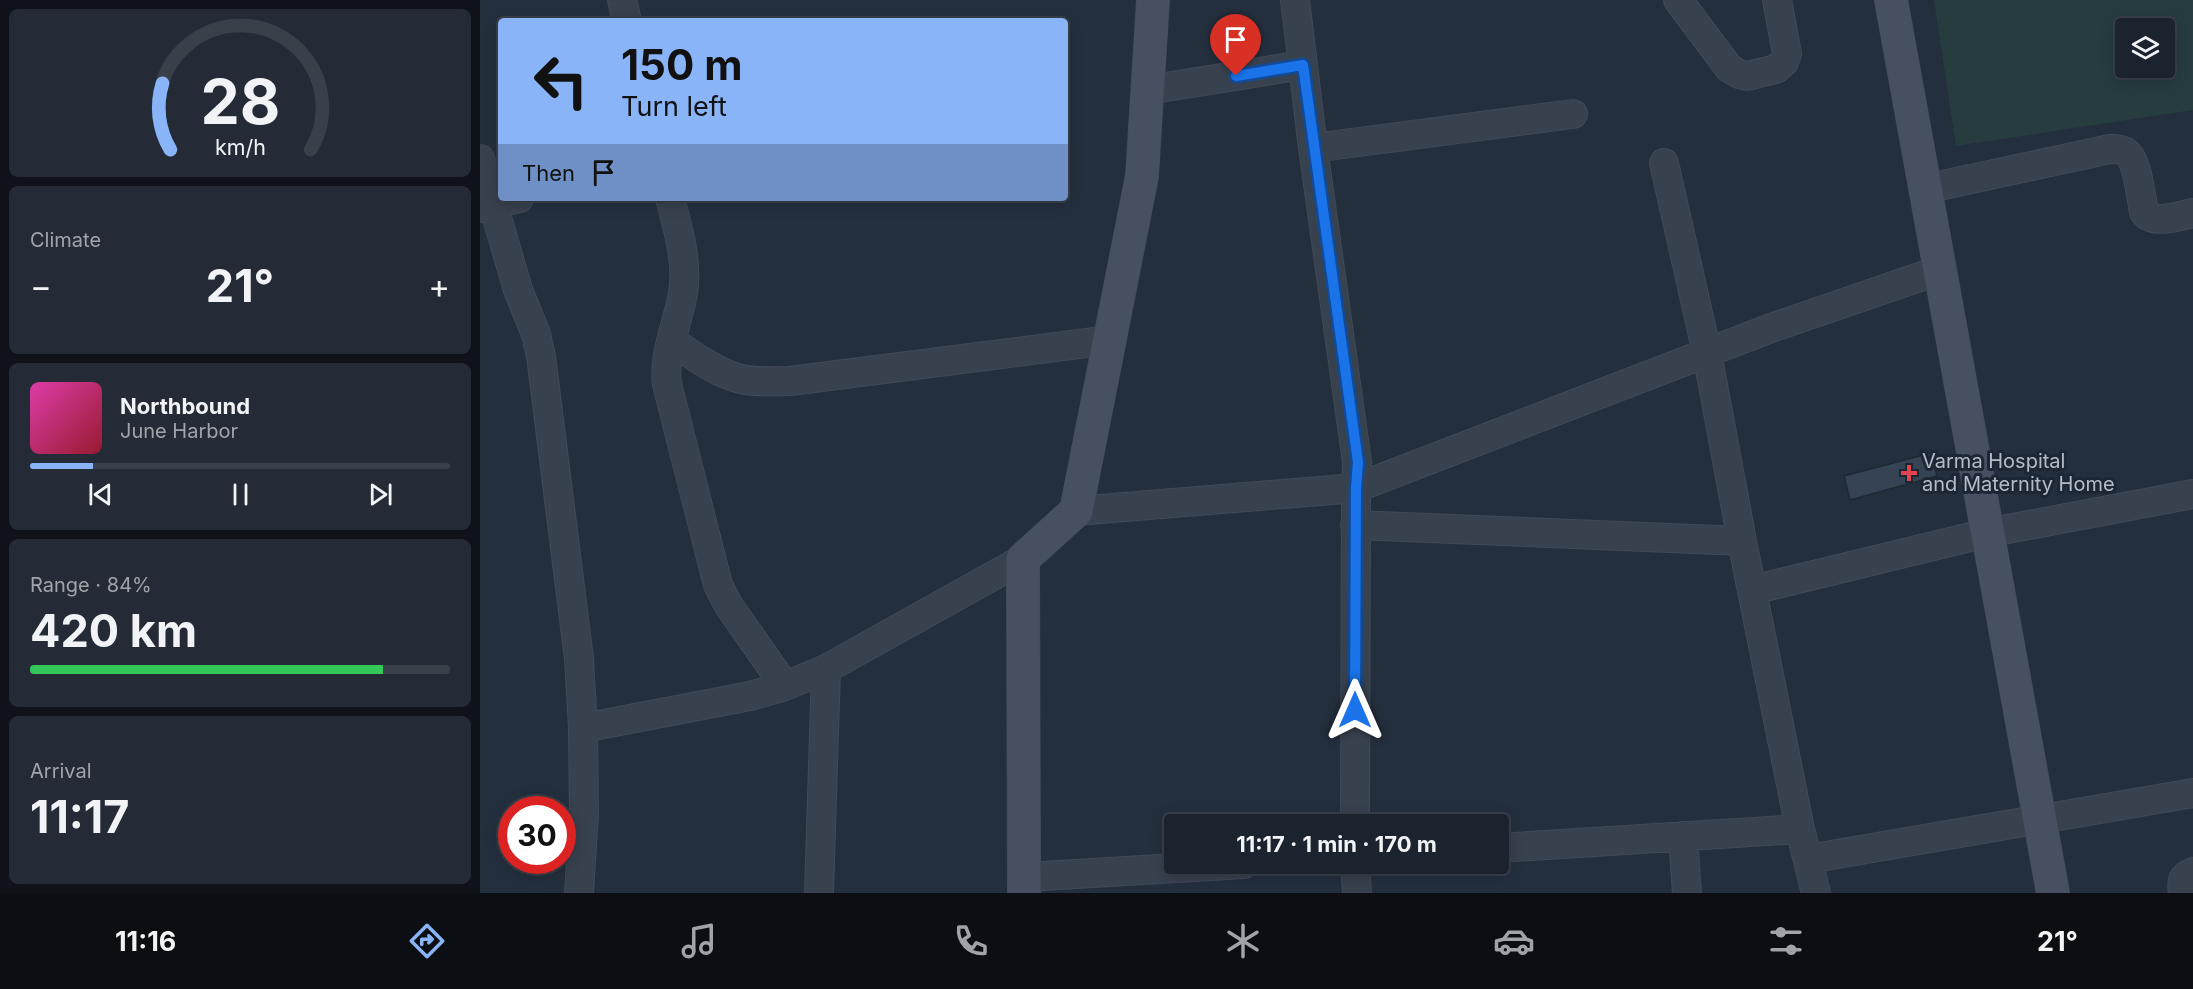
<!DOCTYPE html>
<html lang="en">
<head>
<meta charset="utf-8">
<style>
  body { margin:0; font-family:Inter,sans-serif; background:#242b36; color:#f1f3f6; height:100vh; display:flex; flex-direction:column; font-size:22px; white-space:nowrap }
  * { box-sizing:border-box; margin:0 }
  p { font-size:20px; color:#a0a4aa }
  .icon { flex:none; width:33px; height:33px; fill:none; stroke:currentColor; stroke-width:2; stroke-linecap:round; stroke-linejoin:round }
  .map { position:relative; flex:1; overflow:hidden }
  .sheet { display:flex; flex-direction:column; gap:9px; padding:9px; background:#0f1319; width:480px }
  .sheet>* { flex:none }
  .top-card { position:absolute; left:18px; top:18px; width:570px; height:183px; border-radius:6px; box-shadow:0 3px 15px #0003,0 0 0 2px #39404a; background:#8ab4f8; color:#111; overflow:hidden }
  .buttons { position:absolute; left:1635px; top:18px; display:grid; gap:12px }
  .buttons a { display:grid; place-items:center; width:60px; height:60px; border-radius:6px; background:#1b232e; box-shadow:0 3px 15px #0003,0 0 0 2px #39404a; font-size:30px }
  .speed { position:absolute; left:18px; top:796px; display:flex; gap:12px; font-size:30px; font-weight:700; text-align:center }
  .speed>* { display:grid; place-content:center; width:78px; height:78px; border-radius:50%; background:#1b232e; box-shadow:0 3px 15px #0003,0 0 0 2px #39404a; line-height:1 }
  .speed .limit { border:9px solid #d22; background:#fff; color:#111 }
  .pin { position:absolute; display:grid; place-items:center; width:51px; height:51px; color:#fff; margin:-62px -26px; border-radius:50% 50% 50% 0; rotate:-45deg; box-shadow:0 0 6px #0007 }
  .pin .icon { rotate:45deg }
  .me { position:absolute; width:66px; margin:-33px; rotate:0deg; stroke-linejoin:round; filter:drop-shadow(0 0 4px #0008) }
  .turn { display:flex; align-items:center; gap:21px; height:126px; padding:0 24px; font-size:27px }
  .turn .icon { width:78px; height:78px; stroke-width:2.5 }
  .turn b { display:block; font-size:42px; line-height:51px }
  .then { display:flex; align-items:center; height:57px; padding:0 24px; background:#0003; gap:12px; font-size:22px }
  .big { font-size:45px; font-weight:700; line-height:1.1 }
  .sheet .card { flex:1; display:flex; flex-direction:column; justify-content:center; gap:9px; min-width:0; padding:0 21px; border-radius:9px; background:#242b36 }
  .sheet .dial { align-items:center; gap:0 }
  .dial svg { height:156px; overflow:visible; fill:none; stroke:#39404a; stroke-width:7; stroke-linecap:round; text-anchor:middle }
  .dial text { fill:#f1f3f6; stroke:none }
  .song { display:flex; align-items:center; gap:18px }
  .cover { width:72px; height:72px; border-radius:9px; background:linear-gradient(135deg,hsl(320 70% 55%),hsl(350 70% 35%)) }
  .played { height:6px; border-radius:3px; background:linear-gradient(90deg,#8ab4f8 15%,#39404a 15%) }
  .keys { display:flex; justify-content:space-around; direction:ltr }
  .heat { display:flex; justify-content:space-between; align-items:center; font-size:33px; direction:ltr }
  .charge { height:9px; border-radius:4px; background:linear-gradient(90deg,#34c759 84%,#39404a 0) }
  .trip { position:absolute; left:684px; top:814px; width:345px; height:60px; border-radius:6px; background:#1b232e; box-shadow:0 3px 15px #0003,0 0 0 2px #39404a; font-weight:700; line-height:60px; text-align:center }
  .tab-bar { display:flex; height:96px; justify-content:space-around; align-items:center; background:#0b0e12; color:#a0a4aa }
  .tab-bar .icon { width:42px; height:42px }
  .tab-bar .active { color:#8ab4f8 }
  .tab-bar b { font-size:27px; color:#f1f3f6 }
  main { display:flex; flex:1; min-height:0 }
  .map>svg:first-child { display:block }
</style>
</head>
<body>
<main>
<section class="sheet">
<div class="card dial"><svg viewBox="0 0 100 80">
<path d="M14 69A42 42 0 1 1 86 69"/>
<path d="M14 69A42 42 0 0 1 10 35" stroke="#8ab4f8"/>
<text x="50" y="56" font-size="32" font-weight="700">28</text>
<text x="50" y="72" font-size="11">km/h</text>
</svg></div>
<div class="card"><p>Climate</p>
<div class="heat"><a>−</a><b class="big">21°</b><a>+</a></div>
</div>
<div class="card">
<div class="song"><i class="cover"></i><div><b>Northbound</b><p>June Harbor</p></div></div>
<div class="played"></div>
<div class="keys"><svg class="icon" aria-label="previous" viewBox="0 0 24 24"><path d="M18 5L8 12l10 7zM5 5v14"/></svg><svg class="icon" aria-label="pause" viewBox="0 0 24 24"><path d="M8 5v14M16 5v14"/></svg><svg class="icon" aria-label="next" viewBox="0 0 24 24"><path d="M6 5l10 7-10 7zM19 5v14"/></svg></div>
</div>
<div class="card"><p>Range · 84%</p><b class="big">420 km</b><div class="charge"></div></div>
<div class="card"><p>Arrival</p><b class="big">11:17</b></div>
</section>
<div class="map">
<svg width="1713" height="893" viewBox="0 0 1713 893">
  <rect width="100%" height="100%" fill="#242f3e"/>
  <path fill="#263c3f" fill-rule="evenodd" d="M1454 0H1713V110L1476 146ZM1646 28H1684V68H1646Z"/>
  <path fill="#364354" stroke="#1f2835" stroke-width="1.5" d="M1451 453 1457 476 1370 500 1364 476Z"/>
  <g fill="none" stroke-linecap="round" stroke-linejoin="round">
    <defs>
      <path id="street" d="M142 0 147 21
        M815 0 833 148 877 462 876 488 875 825
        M1198 0 1249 68 1259 74 1267 76 1296 69 1304 62 1307 54 1297 0
        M667 90 823 65
        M833 148 1093 114
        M0 159 38 290 56 334 61 356 99 659 103 728 104 814 99 893
        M1184 163 1227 353 1262 541 1320 829 1336 893
        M1445 189 1630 149C1636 149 1643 149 1648 154 1658 164 1661 198 1664 212 1674 225 1699 216 1713 213
        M190 198C198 229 208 261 203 293 198 323 183 354 187 384L238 585 249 606 305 686
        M0 208 39 198
        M192 341C211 354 231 369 254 377 271 383 292 381 310 381L630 340
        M596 511 876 488 1291 328 1460 270
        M875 525 1262 541
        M1272 590 1507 533 1713 494
        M103 728 270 696 305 686 346 669 543 559
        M1203 836 1207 893
        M1018 848 1320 829
        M1328 859 1713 793
        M875 864 877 893
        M545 877 764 864
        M339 893 346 669
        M1703 893C1701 881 1702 876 1713 872"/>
      <path id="secondary" d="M1411 0 1573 893
        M544 893 543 559 596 511 662 176 673 0"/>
    </defs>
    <use href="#street" stroke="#414a57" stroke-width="30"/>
    <use href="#secondary" stroke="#414a57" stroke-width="34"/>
    <use href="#street" stroke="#38414e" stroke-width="28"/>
    <use href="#secondary" stroke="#465061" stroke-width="33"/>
  </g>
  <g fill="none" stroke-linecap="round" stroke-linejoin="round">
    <defs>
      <path id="route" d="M756 76 823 65 878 462 876 488 875 710"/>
    </defs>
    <use href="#route" stroke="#114b97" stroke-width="15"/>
    <use href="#route" stroke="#1a73e8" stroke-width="10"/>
  </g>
  <path fill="#e0444e" stroke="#1d2633" stroke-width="2" d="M1426 464h6v6h6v6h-6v6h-6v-6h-6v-6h6z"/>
  <g text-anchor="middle" stroke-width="6" stroke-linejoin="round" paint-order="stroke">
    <g font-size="20" fill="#b4bcc9" stroke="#1d2633" text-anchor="start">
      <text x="1442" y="468">Varma Hospital<tspan x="1442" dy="23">and Maternity Home</tspan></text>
    </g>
  </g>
</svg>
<div class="buttons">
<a><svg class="icon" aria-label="layers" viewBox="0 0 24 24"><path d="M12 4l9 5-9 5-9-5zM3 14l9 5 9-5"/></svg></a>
</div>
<div class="speed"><div class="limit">30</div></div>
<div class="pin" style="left:756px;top:76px;background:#d93025"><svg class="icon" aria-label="arrive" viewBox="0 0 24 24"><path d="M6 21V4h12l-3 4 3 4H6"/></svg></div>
<svg class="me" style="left:875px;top:710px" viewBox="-20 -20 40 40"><path d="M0-17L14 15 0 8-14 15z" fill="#1a73e8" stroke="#fff" stroke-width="4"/></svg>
<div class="trip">11:17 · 1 min · 170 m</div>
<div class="top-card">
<div class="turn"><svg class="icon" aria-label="left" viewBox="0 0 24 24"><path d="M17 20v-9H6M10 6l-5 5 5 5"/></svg><div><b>150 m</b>Turn left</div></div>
<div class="then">Then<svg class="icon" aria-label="arrive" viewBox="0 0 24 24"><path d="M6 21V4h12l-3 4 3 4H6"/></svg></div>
</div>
</div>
</main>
<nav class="tab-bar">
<b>11:16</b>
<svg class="icon active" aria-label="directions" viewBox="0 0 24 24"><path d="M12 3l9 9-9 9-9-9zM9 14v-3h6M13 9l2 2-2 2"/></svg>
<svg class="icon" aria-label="music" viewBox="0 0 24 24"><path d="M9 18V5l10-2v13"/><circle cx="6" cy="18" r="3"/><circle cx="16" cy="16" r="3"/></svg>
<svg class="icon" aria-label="phone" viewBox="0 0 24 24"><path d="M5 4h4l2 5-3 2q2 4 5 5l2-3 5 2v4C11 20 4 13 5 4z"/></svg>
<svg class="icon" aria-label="climate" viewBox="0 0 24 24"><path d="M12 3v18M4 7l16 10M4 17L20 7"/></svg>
<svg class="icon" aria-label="car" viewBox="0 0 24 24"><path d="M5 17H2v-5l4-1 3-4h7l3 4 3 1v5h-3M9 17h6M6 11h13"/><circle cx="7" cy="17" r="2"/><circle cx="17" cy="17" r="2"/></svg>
<svg class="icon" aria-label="filters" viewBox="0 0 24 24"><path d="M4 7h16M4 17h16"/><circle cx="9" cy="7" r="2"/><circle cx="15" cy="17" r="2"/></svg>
<b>21°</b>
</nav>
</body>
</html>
